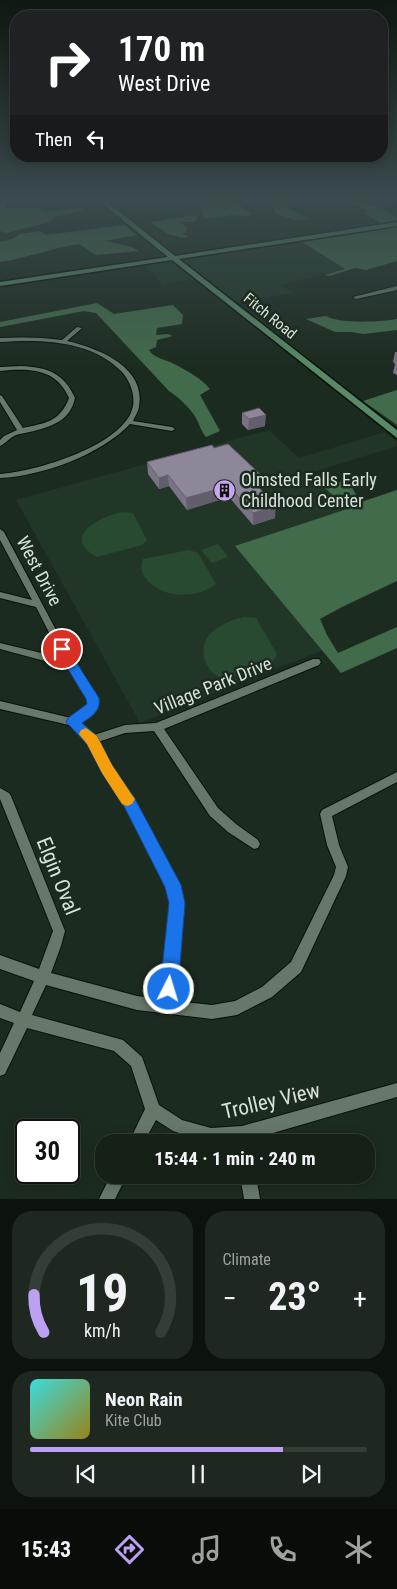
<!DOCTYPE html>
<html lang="en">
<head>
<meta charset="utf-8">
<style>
  body { margin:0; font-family:"Roboto Condensed",sans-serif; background:#1e2820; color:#f1f3f6; height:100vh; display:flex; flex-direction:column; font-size:19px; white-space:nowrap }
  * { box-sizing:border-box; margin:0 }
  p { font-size:16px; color:#9da3a1 }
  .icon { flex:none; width:28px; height:28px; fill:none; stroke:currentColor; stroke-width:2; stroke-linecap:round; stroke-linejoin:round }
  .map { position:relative; height:1199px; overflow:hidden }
  .drawer { display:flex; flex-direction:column; gap:12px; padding:12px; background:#0c120d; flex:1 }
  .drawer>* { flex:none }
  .hud { position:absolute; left:10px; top:10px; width:378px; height:152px; border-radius:20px; box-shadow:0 2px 12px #0003,0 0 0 1px #343e36; background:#202124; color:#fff; overflow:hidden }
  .speed { position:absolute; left:15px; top:1119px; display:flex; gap:10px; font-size:25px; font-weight:700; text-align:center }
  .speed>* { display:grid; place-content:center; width:65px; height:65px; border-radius:50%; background:#152017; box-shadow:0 2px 12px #0003,0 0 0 1px #343e36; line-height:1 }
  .speed .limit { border:2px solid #111; border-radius:8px; background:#fff; color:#111 }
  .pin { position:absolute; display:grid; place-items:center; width:42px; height:42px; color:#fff; margin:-21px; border:2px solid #fff; border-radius:50%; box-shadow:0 1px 5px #0007 }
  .me { position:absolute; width:55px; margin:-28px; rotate:5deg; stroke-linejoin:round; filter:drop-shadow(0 0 4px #0008) }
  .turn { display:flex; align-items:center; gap:18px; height:105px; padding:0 25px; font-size:22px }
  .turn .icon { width:65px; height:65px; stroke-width:2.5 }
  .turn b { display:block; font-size:35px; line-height:42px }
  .then { display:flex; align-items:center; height:48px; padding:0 25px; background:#0003; gap:10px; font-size:19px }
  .big { font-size:38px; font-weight:700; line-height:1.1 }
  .drawer .tile { flex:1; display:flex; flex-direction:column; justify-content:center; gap:8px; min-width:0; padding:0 18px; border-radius:20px; background:#1e2820 }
  .drawer .dial { align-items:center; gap:0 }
  .dial svg { height:130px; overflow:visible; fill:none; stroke:#343e36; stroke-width:7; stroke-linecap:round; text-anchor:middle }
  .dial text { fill:#f1f3f6; stroke:none }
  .song { display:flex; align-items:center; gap:15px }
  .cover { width:60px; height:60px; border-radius:8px; background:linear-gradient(135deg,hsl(180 70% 55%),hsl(50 70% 35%)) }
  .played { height:5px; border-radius:2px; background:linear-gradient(90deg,#bca0f2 75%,#343e36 75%) }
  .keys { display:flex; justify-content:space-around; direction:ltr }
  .heat { display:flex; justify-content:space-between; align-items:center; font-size:28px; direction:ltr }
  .drawer .tiles { flex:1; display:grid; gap:12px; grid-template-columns:1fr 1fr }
  .tile:last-child { grid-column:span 2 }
  .trip { position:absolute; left:95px; top:1134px; width:280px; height:50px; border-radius:20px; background:#152017; box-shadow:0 2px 12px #0003,0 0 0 1px #343e36; font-weight:700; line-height:50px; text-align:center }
  .menu { display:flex; height:80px; justify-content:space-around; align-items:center; background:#080d09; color:#9da3a1 }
  .menu .icon { width:35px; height:35px }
  .menu .selected { color:#bca0f2 }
  .menu b { font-size:22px; color:#f1f3f6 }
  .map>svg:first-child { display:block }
</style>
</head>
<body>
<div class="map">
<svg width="397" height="1199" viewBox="0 0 397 1199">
  <rect width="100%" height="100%" fill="#1c2b1f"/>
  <path fill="#223627" d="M298 240 345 269 281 285 293 293 234 303 180 259Z
    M173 261 198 279 163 285 143 263Z
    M269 430 299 458 385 432 397 442V446L310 473 348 509 236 546 323 650 140 723 16 500Z"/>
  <path fill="#284a31" d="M122 512 133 513 147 540 142 545 97 557C60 537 99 517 122 512Z
    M218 544 228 557 212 563 201 550Z
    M189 550 198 553 216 584C197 599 164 599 147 580 141 573 140 567 143 559Z
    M244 617 256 618 277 654 274 660 224 680C214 675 207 669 204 657 200 632 224 622 244 617Z"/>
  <path fill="#426b4b" d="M0 200H5V208H39L44 212 81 207 85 210 55 217 49 222 7 233 0 231Z
    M166 200H287L288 208 308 219 295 220 275 213 274 207 261 202 234 201 252 214 246 216 231 215 204 219 199 204 190 203 171 205Z
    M342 200C359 200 384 206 397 218V221L382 224 364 213 368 211Z
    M195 215 198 219 193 222H179L187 227 186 232 182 234 188 236 184 238 168 234 150 222Z
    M125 225 136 235 106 241 132 247 139 251 96 255 79 244C52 248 27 258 0 262V242L12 239 20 234 40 231 46 235Z
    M397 227V261L366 270 355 268 330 276 324 275 345 269 302 242Z
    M97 303 114 314 173 305 183 315 182 324 157 328 156 335 168 334 173 336 157 340 156 347 149 350C155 359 165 359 174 364 186 370 201 378 210 389L200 395 220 431 206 437C201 431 200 426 197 420 191 408 179 398 169 391L96 313 84 311 0 327V322Z
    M326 316C339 324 381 322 397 319V330L364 334 351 332H335L306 319Z
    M397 390V425L363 401Z
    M345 480C354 487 354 494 361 502L397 490V581L342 607 320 619 327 635 338 653 397 627V648L341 673 235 546 347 509 324 487Z"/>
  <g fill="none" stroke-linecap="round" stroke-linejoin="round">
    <defs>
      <path id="street" d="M397 286V290L356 299 353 297Z
        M77 327 82 328 67 341C98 348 146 367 139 406 139 411 135 416 133 421L172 427 175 429 172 431 130 424C100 455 43 476 0 478V474C34 472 126 445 133 406 135 394 130 381 122 372 92 340 40 339 0 342V338C21 337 41 337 62 340Z
        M21 366C47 367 64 373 75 398 74 402 73 406 71 409 63 426 35 431 20 434 11 435 7 443 0 446V440L4 436 17 430 0 402V395L2 396 23 428C45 423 60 422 69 398 56 368 29 368 0 371V367Z
        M0 529 4 532 73 662C85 674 94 688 98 705 93 713 87 717 79 722L94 735 125 725 156 723 313 659H319L321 662 319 665 164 729 218 808 236 824 258 840 260 844 258 848 254 849 228 832 210 816 154 731 125 733 98 742 111 766 134 799 179 885 183 903 174 1001 212 1005 235 1001 262 987 291 962 334 875 336 867 327 845 320 814 322 810 397 772V782L332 816 339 845 348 867 346 876 301 972 272 997 237 1015 212 1019 137 1010 46 985 32 1015 123 1040 142 1057 159 1105 182 1120 211 1128 242 1126 397 1083V1097L242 1142H207L173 1131 156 1120 144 1142H129L145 1109 131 1066 114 1051 27 1028 5 1074 0 1076V1053L14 1023 0 1018V1004L20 1012 34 981 0 969V955L39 969 53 931 0 799V788L9 793 11 796 65 931 61 946 51 973 137 996 161 999 171 903 167 886 126 807 103 772 88 743 69 725 0 709V701L71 718 88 704 81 686 67 667 0 649V643L62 658 36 607 0 598V592L32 600 0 540Z
        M111 1175H127L115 1199H99Z
        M240 1175H256L260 1199H244Z"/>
      <path id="secondary" d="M98 200H105L175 256 397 222V226L179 259 397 430V438L172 260 0 286V282L168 257Z"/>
    </defs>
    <use href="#street" stroke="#061309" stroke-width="2"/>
    <use href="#secondary" stroke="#061309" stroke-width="3"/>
    <use href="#street" fill="#67786a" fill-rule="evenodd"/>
    <use href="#secondary" fill="#598967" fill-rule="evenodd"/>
  </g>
  <path fill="#7a7384" d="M395 352H397V375L393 373 395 364 393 362Z
    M242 413 265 426 248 430 242 424Z
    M214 448 262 476 261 488H259L275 518 253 525 229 497 187 510 169 486 159 489 148 474 147 462Z"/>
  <path fill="#635e6b" d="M266 415 265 426 248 430 249 419Z
    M168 475 169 486 159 489V478Z
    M262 476 261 488 250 491 251 479Z
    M229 486V497L187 510 186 498Z
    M276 506 275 518 253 525V513Z"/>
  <path fill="#8e8699" stroke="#635e6b" d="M259 408 266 415 249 419 242 413Z
    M228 444 262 476 251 479 276 506 253 513 229 486 186 498 168 475 159 478 147 462 212 445 214 448Z"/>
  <linearGradient id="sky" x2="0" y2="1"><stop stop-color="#0f1811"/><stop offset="0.54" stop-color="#3a4a4d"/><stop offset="1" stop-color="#3a4a4d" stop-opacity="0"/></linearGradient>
  <rect width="397" height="368" fill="url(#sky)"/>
  <path fill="#1a73e8" stroke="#114b97" d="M62 645 66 646 99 698C101 711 92 716 82 723L97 736 112 765 135 799 181 885 185 903 178 989 175 995 169 998 163 995 160 989 169 903 165 887 125 808 102 773 87 744 66 722 68 718 87 704 86 699 56 649Z"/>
  <path fill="#f59e0b" d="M86 728 97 736 112 765 132 795 135 799 132 804 127 806 122 804 102 773 87 744 79 734 81 730Z"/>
  <defs>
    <symbol id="building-disc" viewBox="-11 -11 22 22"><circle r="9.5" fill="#c7a6ef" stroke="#1c2b1f"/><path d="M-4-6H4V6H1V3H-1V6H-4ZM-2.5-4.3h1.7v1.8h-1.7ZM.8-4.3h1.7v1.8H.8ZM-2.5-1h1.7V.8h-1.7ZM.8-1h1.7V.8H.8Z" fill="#111"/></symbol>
  </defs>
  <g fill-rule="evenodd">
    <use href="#building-disc" x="212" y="478" width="25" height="25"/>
  </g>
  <g text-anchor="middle" stroke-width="5" stroke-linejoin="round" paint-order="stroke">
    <g font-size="15" fill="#d8e2da" stroke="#1c2b1f">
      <text transform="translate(270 316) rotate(39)" y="5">Fitch Road</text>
    </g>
    <g font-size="18" fill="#d8e2da" stroke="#1c2b1f" text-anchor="start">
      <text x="241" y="486">Olmsted Falls Early<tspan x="241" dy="21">Childhood Center</tspan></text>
    </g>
    <g font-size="18" fill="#d8e2da" stroke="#1c2b1f">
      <text transform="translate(39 571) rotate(62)" y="6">West Drive</text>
      <text transform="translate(213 686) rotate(-22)" y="6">Village Park Drive</text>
    </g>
    <g font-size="21" fill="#d8e2da" stroke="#1c2b1f">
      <text transform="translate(58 876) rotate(68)" y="7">Elgin Oval</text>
      <text transform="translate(271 1101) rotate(-13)" y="7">Trolley View</text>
    </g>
  </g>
</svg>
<div class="speed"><div class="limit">30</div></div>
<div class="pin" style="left:62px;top:649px;background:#d93025"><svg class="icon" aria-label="arrive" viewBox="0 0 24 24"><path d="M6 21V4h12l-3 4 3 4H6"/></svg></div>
<svg class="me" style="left:169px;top:989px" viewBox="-20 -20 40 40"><circle r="17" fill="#1a73e8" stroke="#fff" stroke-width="3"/><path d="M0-11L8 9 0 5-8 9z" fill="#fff"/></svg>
<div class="trip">15:44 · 1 min · 240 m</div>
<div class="hud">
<div class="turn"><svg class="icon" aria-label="right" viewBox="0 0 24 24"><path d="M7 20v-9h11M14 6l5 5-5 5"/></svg><div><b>170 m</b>West Drive</div></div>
<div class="then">Then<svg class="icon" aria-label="left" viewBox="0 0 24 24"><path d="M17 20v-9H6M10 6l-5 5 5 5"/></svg></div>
</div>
</div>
<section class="drawer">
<div class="tiles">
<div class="tile dial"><svg viewBox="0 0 100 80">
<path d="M14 69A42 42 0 1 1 86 69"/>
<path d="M14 69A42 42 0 0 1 8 46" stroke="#bca0f2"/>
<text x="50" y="56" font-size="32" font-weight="700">19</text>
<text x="50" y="72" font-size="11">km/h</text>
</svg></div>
<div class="tile"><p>Climate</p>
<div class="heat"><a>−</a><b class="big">23°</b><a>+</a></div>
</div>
<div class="tile">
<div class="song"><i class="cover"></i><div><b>Neon Rain</b><p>Kite Club</p></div></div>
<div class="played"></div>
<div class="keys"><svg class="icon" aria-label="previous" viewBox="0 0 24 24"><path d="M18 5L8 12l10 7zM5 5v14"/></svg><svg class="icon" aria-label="pause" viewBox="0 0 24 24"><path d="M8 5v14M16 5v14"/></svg><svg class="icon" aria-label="next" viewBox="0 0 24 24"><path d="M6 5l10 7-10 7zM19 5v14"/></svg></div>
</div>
</div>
</section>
<nav class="menu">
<b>15:43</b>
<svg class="icon selected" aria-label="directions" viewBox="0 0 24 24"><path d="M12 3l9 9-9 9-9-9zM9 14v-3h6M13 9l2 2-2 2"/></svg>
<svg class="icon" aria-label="music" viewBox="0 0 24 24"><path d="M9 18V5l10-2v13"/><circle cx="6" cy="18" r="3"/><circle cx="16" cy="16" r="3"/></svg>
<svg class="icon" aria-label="phone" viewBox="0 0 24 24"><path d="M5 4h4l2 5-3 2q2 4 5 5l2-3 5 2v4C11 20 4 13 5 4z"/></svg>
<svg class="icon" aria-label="climate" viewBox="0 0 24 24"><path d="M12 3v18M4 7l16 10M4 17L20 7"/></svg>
</nav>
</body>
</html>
